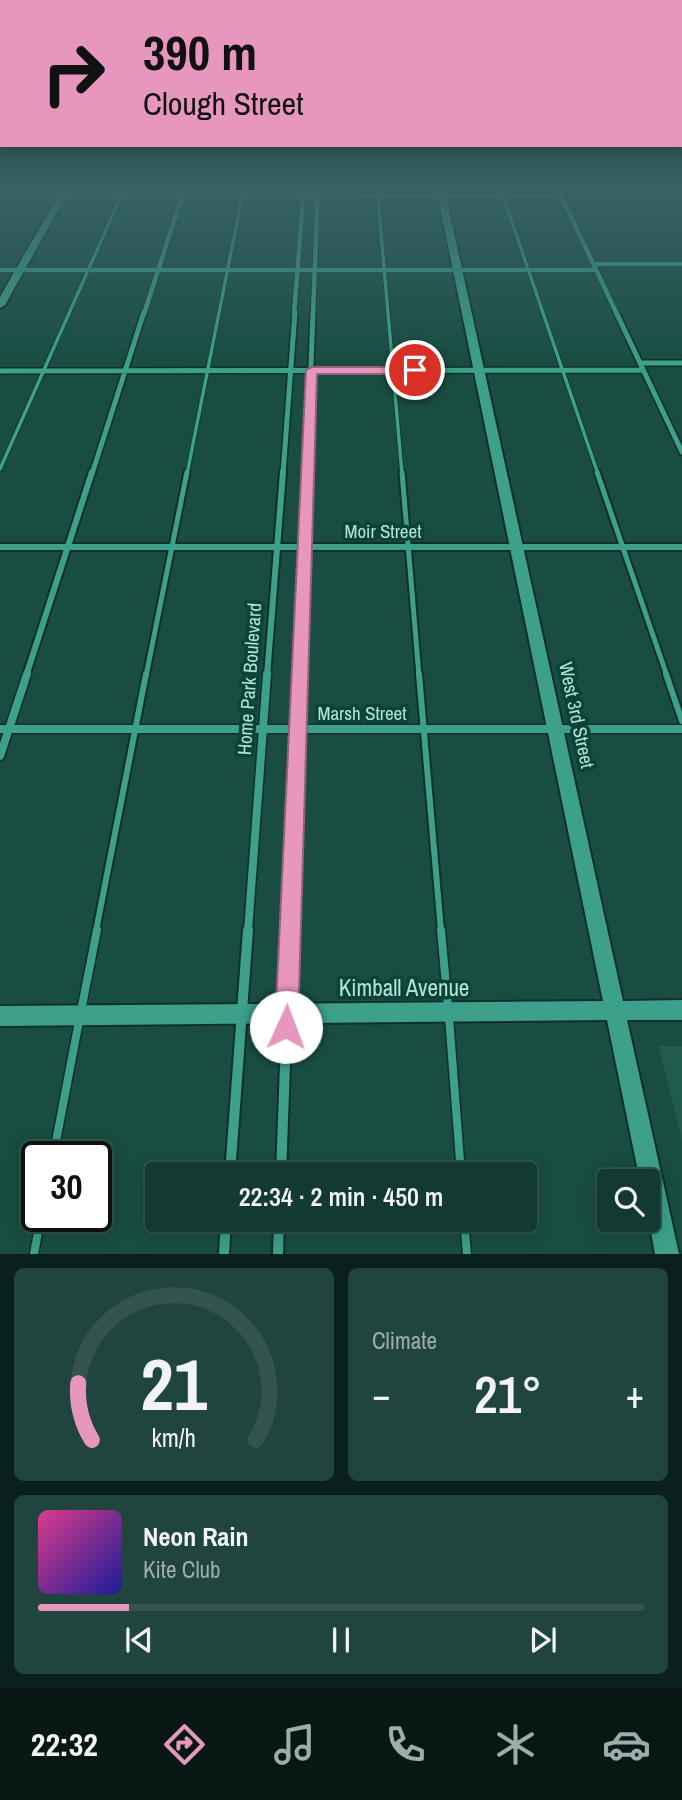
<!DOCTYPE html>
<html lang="en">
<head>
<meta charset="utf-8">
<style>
  body { margin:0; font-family:"Archivo Narrow",sans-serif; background:#20453e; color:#f1f3f6; height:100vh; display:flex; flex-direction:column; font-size:26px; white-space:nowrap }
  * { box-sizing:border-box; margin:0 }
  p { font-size:23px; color:#9dadac }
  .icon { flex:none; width:38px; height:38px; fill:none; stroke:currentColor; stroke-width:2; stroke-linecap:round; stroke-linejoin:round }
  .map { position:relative; height:1254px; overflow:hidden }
  .sheet { display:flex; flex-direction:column; gap:14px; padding:14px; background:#0a201c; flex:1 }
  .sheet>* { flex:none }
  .banner { position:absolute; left:0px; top:0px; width:682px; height:147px; box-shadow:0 4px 18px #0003,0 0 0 2px #32544d; background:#e797bd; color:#111; overflow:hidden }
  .tools { position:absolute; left:597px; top:1169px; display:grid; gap:14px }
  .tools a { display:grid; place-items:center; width:63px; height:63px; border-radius:7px; background:#133a32; box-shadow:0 4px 18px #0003,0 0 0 2px #32544d; font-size:35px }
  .speed { position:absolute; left:21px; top:1141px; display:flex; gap:14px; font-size:35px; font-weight:700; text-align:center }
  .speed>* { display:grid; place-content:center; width:91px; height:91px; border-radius:50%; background:#133a32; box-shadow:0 4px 18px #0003,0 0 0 2px #32544d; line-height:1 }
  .speed .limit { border:4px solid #111; border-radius:10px; background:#fff; color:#111 }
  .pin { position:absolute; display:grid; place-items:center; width:60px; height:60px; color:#fff; margin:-30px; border:4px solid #fff; border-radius:50%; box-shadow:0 2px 7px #0007 }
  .me { position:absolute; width:77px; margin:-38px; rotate:2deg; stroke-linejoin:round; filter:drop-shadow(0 0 5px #0008) }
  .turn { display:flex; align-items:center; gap:24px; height:147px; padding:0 28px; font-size:32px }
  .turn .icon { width:91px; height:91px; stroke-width:2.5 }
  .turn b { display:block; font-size:49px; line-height:60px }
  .big { font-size:52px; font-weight:600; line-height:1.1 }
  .sheet .tile { flex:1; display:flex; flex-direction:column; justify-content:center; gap:10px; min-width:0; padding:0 24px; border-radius:10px; background:#20453e }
  .sheet .dial { align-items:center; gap:0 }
  .dial svg { height:182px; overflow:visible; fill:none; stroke:#32544d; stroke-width:7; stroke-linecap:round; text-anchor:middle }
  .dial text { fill:#f1f3f6; stroke:none }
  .song { display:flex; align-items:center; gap:21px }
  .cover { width:84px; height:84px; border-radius:10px; background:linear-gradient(135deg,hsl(330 70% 55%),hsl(240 70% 35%)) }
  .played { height:7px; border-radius:4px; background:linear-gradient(90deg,#e797bd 15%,#32544d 15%) }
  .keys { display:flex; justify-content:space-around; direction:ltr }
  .heat { display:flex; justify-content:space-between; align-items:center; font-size:38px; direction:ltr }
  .sheet .tiles { flex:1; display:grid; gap:14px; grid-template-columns:1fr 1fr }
  .tile:last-child { grid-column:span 2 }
  .trip { position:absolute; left:145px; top:1162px; width:392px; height:70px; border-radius:7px; background:#133a32; box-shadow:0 4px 18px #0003,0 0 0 2px #32544d; font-weight:600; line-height:70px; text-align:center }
  .menu { display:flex; height:112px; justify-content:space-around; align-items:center; background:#081714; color:#9dadac }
  .menu .icon { width:49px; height:49px }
  .menu .current { color:#e797bd }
  .menu b { font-size:32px; color:#f1f3f6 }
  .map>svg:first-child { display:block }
</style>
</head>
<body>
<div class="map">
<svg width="682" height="1254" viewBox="0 0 682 1254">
  <rect width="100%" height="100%" fill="#194d42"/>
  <path fill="#205b4e" d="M659 1046H682V1141Z"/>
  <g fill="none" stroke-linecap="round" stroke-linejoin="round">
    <defs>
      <path id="lane-far3" d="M377 187 402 474
        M500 187 598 474
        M0 469 125 187
        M187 474 244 187"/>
      <path id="lane-far2" d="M402 472 419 676
        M597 472 667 676
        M146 676 187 472"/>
      <path id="lane-far1" d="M419 674 441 931
        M666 674 682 721
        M96 931 146 674"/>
      <path id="lane" d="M441 930 448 1007
        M81 1011 97 930
        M449 1017 461 1174
        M53 1157 79 1021
        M464 1220 467 1254
        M34 1254 41 1216"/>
      <path id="street-far4" d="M557 187 617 314
        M0 197 561 196
        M594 264H682
        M0 270H596
        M144 314 185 187
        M294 314 304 187
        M313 314 318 187"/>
      <path id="street-far3" d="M616 312 682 452
        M640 363H682
        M0 371 643 370
        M92 474 144 312
        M283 474 295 312
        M307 474 313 312"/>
      <path id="street-far2" d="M0 547H682
        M26 676 92 472
        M267 676 283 472
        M300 676 307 472"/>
      <path id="street-far1" d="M0 729H682
        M0 756 27 674
        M248 931 267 674
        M290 931 300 674"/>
      <path id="street" d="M230 1174 248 930
        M281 1174 290 930
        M224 1254 226 1220
        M278 1254 279 1220"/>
      <path id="secondary" d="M63 187H71L5 305 0 308V297Z
        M436 187H444L623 1001 682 1000V1020H627L679 1254H655L648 1216V1181H640L607 1020 0 1026V1006L603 1001Z"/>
    </defs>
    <use href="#lane-far3" stroke="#113029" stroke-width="5"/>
    <use href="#lane-far2" stroke="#113029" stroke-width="9"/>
    <use href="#lane-far1" stroke="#113029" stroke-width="10"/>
    <use href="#lane" stroke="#113029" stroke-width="11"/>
    <use href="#street-far4" stroke="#113029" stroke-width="6"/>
    <use href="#street-far3" stroke="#113029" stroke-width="8"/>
    <use href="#street-far2" stroke="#113029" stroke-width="10"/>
    <use href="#street-far1" stroke="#113029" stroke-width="11"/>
    <use href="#street" stroke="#113029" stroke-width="14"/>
    <use href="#secondary" stroke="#113029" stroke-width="4"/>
    <use href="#lane-far3" stroke="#3ca08a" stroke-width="3.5"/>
    <use href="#lane-far2" stroke="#3ca08a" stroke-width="5"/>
    <use href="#lane-far1" stroke="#3ca08a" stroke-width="6"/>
    <use href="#lane" stroke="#3ca08a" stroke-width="8"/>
    <use href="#street-far4" stroke="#3ca08a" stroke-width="4.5"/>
    <use href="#street-far3" stroke="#3ca08a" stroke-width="5"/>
    <use href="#street-far2" stroke="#3ca08a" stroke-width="6"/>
    <use href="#street-far1" stroke="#3ca08a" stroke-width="8"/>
    <use href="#street" stroke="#3ca08a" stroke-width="10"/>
    <use href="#secondary" fill="#3ca08a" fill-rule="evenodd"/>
  </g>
  <linearGradient id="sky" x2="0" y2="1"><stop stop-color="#0e2a24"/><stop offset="0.52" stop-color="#386265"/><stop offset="1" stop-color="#386265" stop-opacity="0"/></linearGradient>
  <rect width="682" height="362" fill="url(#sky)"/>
  <path fill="#e797bd" stroke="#96627b" stroke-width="2" d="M312 367H415L421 370 415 374H317L298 1027 294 1036 286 1039 278 1036 275 1027 306 370Z"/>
  <g text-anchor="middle" stroke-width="7" stroke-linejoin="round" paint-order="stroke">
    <g font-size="19" fill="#b6e2d5" stroke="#0a4337">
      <text x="383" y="538">Moir Street</text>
      <text transform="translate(249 679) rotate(-86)" y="7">Home Park Boulevard</text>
      <text x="362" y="720">Marsh Street</text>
      <text transform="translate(577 715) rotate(78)" y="7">West 3rd Street</text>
    </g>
    <g font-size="23" fill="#b6e2d5" stroke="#0a4337">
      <text x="404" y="996">Kimball Avenue</text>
    </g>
  </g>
</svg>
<div class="tools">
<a><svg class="icon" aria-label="search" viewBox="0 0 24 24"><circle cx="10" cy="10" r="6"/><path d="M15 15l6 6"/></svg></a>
</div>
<div class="speed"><div class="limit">30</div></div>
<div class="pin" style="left:415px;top:370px;background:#d93025"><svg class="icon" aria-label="arrive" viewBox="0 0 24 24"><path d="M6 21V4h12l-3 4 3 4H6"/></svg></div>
<svg class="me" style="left:286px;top:1027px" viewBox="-20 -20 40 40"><circle r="19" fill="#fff"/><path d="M0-13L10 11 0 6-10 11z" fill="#e797bd"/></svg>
<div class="trip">22:34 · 2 min · 450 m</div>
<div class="banner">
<div class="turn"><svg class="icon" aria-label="right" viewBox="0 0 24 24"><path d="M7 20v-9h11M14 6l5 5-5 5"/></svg><div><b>390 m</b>Clough Street</div></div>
</div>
</div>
<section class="sheet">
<div class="tiles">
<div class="tile dial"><svg viewBox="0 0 100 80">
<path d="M14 69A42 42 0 1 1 86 69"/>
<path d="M14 69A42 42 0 0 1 8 44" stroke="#e797bd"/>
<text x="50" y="56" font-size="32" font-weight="700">21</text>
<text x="50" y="72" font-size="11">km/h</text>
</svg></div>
<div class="tile"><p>Climate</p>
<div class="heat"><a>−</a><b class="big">21°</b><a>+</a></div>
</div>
<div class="tile">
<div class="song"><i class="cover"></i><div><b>Neon Rain</b><p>Kite Club</p></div></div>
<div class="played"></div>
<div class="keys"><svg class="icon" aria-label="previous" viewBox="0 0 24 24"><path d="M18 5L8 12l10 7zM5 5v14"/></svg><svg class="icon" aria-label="pause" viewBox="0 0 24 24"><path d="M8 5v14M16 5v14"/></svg><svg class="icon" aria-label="next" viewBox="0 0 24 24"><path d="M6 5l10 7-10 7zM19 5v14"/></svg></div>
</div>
</div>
</section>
<nav class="menu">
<b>22:32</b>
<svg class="icon current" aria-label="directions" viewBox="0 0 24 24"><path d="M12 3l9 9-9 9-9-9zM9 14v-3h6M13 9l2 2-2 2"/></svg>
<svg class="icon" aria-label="music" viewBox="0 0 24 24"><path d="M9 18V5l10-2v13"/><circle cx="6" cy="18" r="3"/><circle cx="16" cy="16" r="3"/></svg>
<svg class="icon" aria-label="phone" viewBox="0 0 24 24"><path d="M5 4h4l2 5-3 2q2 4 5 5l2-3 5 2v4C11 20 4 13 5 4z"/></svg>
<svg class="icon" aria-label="climate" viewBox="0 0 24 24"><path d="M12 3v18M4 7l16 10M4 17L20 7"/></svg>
<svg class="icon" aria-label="car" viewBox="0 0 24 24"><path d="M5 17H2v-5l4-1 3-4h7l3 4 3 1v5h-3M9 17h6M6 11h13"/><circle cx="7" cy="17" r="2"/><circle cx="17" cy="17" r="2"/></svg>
</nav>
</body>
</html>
